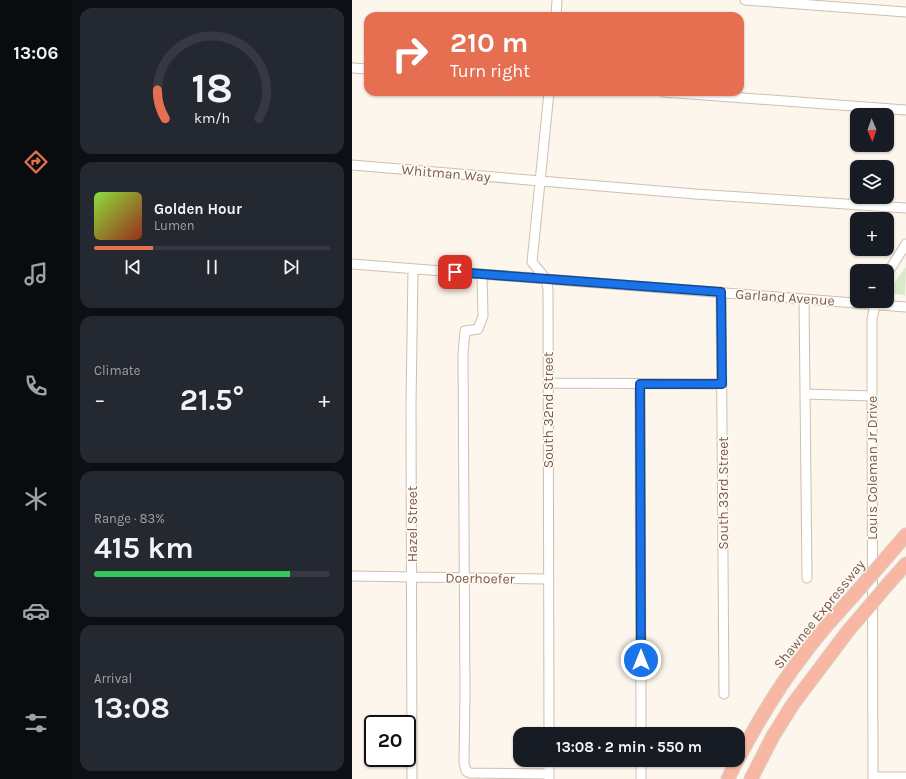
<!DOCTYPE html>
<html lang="en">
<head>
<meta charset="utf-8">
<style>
  body { margin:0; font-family:Karla,sans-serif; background:#242831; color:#f1f3f6; height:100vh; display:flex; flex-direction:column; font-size:15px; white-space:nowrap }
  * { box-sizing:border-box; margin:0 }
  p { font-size:13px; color:#9ea1a6 }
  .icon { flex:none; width:22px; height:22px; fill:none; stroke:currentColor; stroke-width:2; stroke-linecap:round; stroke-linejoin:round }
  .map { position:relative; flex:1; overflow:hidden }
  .details { display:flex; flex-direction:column; gap:8px; padding:8px; background:#0d0f14; width:280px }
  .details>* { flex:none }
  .top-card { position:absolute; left:12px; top:12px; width:380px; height:84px; border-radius:12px; box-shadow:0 1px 3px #0004; background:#e76f51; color:#fff; overflow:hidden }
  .needle { width:26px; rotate:178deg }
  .fabs { position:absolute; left:498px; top:108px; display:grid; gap:8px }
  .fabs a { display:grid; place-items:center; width:44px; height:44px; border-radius:8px; background:#171b24; box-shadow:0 1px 3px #0004; font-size:20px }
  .speed { position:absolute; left:12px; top:715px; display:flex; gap:8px; font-size:20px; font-weight:700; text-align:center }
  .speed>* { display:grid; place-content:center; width:52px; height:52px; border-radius:50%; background:#171b24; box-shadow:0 1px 3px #0004; line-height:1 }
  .speed .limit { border:2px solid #111; border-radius:6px; background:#fff; color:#111 }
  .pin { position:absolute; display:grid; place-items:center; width:34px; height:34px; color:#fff; margin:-17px; border-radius:8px; box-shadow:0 2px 6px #0006 }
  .me { position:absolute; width:44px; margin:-22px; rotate:0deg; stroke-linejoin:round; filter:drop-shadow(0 0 3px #0008) }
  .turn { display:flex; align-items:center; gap:14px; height:84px; padding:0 20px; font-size:18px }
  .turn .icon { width:52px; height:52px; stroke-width:2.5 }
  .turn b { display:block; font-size:28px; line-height:34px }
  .big { font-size:30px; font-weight:700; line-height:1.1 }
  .details .tile { flex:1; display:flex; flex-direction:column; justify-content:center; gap:6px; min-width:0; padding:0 14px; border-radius:12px; background:#242831 }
  .details .dial { align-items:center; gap:0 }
  .dial svg { height:104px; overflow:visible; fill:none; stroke:#363941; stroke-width:7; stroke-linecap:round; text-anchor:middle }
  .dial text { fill:#f1f3f6; stroke:none }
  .song { display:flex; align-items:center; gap:12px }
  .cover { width:48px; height:48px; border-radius:6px; background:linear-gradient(135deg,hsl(90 70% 55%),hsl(10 70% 35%)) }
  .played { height:4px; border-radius:2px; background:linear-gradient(90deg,#e76f51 25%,#363941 25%) }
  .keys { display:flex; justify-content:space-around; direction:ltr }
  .heat { display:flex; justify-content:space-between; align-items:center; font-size:22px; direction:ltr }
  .charge { height:6px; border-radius:3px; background:linear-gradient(90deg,#34c759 83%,#363941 0) }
  .trip { position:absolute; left:161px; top:727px; width:232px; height:40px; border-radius:12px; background:#171b24; box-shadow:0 1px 3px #0004; font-weight:700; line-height:40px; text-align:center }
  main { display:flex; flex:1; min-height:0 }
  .dock { display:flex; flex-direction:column; width:72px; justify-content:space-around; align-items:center; background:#090b0e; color:#9ea1a6 }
  .dock .icon { width:28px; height:28px }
  .dock .current { color:#e76f51 }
  .dock b { font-size:18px; color:#f1f3f6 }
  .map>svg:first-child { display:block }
</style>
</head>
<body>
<main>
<nav class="dock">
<b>13:06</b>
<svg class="icon current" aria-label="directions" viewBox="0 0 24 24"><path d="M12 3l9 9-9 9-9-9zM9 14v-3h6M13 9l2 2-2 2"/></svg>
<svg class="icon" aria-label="music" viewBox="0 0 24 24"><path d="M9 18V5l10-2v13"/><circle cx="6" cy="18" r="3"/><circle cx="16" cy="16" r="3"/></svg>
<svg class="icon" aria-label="phone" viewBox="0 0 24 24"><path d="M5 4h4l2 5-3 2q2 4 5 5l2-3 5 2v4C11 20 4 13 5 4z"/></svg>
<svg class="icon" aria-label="climate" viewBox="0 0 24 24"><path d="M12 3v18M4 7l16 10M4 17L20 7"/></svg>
<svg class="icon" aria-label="car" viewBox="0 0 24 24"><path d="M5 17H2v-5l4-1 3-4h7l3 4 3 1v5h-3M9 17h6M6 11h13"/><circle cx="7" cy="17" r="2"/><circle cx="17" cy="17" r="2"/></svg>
<svg class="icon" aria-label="filters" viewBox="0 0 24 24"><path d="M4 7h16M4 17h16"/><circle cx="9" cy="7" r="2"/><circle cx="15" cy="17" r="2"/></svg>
</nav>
<section class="details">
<div class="tile dial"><svg viewBox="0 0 100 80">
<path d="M14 69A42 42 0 1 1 86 69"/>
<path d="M14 69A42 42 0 0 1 8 47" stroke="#e76f51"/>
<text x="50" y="56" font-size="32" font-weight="700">18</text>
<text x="50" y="72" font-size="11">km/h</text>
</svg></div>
<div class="tile">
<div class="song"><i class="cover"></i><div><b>Golden Hour</b><p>Lumen</p></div></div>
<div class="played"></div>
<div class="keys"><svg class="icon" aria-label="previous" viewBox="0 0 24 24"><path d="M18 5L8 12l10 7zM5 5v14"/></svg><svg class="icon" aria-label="pause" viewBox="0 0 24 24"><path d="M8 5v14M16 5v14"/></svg><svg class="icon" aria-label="next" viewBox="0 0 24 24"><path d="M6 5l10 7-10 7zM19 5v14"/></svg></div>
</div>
<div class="tile"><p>Climate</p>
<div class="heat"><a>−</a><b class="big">21.5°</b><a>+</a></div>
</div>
<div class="tile"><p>Range · 83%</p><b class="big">415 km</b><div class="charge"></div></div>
<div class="tile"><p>Arrival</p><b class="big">13:08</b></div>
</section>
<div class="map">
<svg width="554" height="779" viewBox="0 0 554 779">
  <rect width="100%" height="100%" fill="#fdf6ec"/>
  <path fill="#d8ecc9" d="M554 267 553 295 536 293 544 280Z"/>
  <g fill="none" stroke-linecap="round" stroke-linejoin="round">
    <defs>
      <path id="minor" d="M393 0 554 12
        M204 16 205 0
        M0 68 16 69
        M311 92 554 110
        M0 165 343 194 554 208
        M0 264 554 307
        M130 274 131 316 126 329 113 331 111 354 113 694 112 763 114 771 118 773 197 774
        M535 274 554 244
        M369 292 372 694
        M452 299 455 578
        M196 383 370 384
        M288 384 289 734
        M453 394 520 396
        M0 576 196 579
        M197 734 196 289 194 279 180 262 197 92
        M289 760V779
        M522 777H554
        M60 779 59 405 61 269
        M197 779V760
        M521 779 520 401V319L524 301"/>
      <path id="highway" d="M535 557 554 535
        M537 583 554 564
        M386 759C406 721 428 684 455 650 469 631 485 614 501 596
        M376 779 385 760
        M399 779 421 736 441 704 496 631"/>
    </defs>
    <use href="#minor" stroke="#d1beb0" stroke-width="11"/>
    <use href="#highway" stroke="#dad1cd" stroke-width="15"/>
    <use href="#minor" stroke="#fff" stroke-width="9"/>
    <use href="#highway" stroke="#f7b7a3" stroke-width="13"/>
    <defs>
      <path id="highway-bridge" d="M501 596 535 557
        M496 631 537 583"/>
    </defs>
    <use href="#highway-bridge" stroke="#dad1cd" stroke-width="15" stroke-linecap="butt"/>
    <use href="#highway-bridge" stroke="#f7b7a3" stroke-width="13"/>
  </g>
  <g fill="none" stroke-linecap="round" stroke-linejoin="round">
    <defs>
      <path id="route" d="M103 272 369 292 370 384H288L289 660"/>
    </defs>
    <use href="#route" stroke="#114b97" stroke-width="10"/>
    <use href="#route" stroke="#1a73e8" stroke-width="7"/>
  </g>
  <g text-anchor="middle" stroke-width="3" stroke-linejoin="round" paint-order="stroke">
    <g font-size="14" fill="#7a5c4d" stroke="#fffaf3">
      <text transform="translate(94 173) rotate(5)" y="5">Whitman Way</text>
      <text transform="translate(433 297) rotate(4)" y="5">Garland Avenue</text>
      <text transform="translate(196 410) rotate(-90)" y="5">South 32nd Street</text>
      <text transform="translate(520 468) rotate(-90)" y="5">Louis Coleman Jr Drive</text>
      <text transform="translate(371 493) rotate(-90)" y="5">South 33rd Street</text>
      <text transform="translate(60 524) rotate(-90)" y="5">Hazel Street</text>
      <text transform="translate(128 578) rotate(1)" y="5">Doerhoefer</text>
      <text transform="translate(467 614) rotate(-51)" y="5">Shawnee Expressway</text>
    </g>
  </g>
</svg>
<div class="fabs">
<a><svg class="needle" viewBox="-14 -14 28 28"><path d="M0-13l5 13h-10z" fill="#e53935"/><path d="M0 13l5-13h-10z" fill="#9ea1a6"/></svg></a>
<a><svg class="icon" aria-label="layers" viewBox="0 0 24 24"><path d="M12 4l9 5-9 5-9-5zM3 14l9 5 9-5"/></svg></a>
<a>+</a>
<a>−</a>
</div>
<div class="speed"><div class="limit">20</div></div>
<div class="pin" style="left:103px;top:272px;background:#d93025"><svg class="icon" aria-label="arrive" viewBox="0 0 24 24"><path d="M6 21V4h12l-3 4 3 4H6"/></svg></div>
<svg class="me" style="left:289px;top:660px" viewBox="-20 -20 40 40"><circle r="17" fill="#1a73e8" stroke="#fff" stroke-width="3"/><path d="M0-11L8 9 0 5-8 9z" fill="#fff"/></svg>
<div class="trip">13:08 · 2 min · 550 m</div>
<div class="top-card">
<div class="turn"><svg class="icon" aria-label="right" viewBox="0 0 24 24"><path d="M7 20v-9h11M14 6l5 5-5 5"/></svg><div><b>210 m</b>Turn right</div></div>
</div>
</div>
</main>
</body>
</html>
